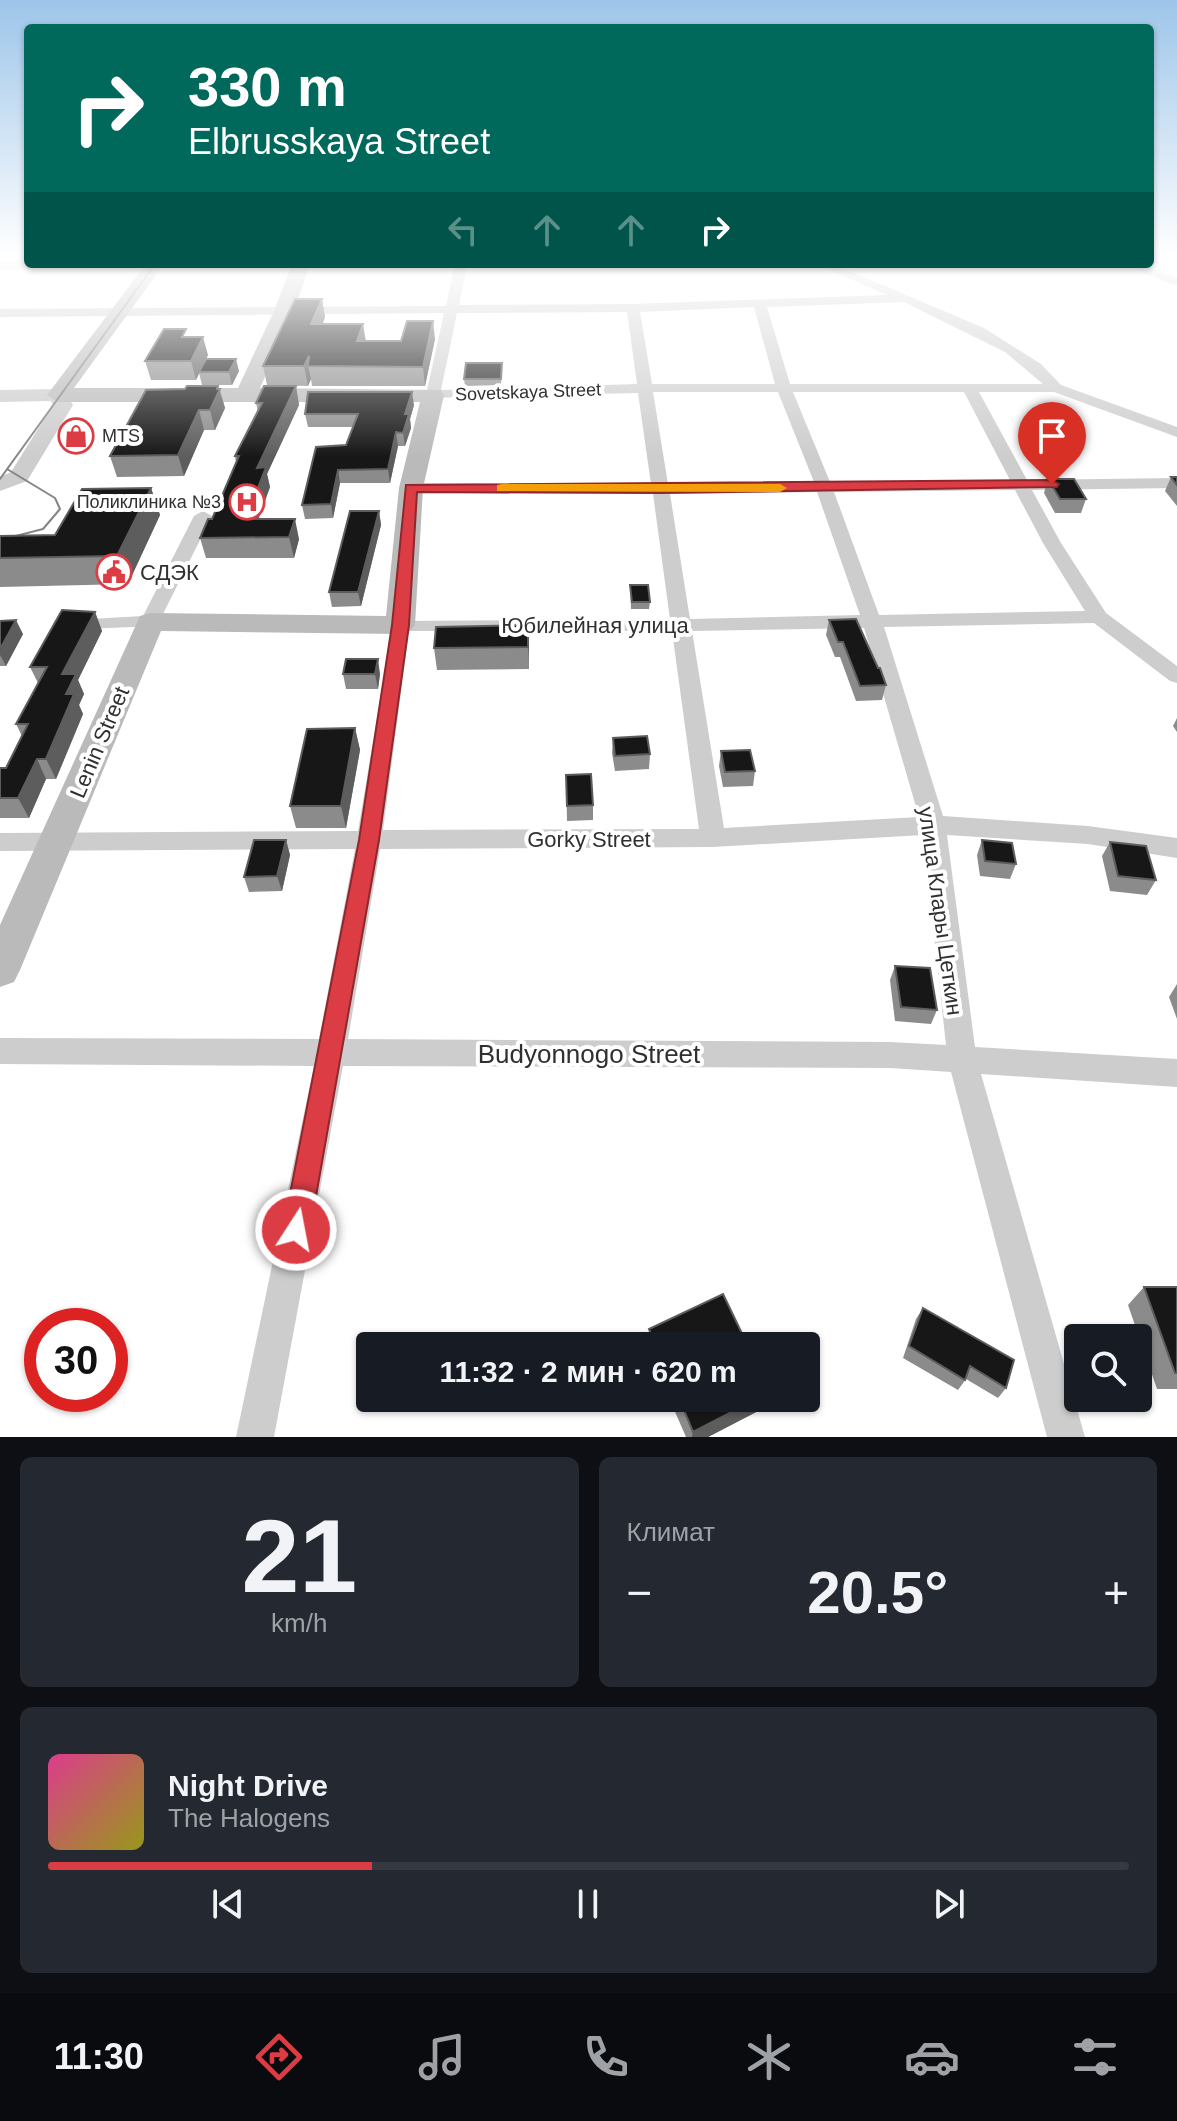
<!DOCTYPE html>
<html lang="ru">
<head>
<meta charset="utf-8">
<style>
  body { margin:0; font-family:Helvetica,sans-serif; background:#242831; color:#f1f3f6; height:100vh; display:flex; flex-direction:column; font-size:30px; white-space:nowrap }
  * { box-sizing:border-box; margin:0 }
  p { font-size:26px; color:#9ea1a6 }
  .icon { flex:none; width:44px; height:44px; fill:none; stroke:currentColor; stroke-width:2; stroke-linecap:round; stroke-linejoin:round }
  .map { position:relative; height:1437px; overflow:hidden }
  .sheet { display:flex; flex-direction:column; gap:20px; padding:20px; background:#0d0f14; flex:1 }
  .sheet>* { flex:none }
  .guide { position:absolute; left:24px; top:24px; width:1130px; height:244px; border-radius:8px; box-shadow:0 2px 6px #0004; background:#00695c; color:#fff; overflow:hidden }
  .buttons { position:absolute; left:1064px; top:1324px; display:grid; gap:16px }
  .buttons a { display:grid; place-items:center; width:88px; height:88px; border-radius:8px; background:#171b24; box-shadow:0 2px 6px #0004; font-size:40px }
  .speed { position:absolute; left:24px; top:1308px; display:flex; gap:16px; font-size:40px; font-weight:700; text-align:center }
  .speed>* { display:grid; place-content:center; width:104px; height:104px; border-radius:50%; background:#171b24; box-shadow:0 2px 6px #0004; line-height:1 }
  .speed .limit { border:12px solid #d22; background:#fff; color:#111 }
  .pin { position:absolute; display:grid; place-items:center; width:68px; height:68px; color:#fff; margin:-82px -34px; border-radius:50% 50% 50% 0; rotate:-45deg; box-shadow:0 0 8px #0007 }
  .pin .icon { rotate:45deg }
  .me { position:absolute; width:88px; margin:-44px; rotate:11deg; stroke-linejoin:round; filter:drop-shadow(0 0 6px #0008) }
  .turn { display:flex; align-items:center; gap:28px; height:168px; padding:0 32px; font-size:36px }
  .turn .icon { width:104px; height:104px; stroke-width:2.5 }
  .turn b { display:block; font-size:56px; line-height:68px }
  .lanes { display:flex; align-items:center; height:76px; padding:0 32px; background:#0003; justify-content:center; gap:40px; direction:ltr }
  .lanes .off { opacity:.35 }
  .big { font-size:60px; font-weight:600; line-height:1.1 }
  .sheet .widget { flex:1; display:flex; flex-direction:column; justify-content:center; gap:12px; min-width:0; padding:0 28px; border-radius:12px; background:#242831 }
  .sheet .dial { align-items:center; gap:0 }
  .dial b { font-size:104px; line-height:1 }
  .song { display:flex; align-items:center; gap:24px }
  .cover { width:96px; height:96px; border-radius:12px; background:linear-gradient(135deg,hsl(330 70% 55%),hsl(60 70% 35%)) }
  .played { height:8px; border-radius:4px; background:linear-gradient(90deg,#dc3c44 30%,#363941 30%) }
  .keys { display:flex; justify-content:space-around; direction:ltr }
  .heat { display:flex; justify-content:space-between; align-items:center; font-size:44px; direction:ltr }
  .sheet .tiles { flex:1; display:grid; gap:20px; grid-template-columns:1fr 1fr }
  .widget:last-child { grid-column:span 2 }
  .trip { position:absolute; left:356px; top:1332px; width:464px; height:80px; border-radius:8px; background:#171b24; box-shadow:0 2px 6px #0004; font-weight:600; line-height:80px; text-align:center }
  .menu { display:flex; height:128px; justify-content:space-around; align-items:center; background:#090b0e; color:#9ea1a6 }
  .menu .icon { width:56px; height:56px }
  .menu .selected { color:#dc3c44 }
  .menu b { font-size:36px; color:#f1f3f6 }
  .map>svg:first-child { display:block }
</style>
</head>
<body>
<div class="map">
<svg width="1177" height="1437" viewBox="0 0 1177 1437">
  <rect width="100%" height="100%" fill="#fff"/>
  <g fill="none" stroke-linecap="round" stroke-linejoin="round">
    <path fill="#cdcdcd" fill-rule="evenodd" d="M0 261H28V264H171L165 268 0 269Z
      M455 264H467L459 305 633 304 887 295 816 264H833L984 328 1041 364 1061 385 1177 427V437L1054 392H979L1027 480 1177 478V488L1032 490 1061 543 1106 613 1177 666V683L1170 681 1094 623 884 627 943 816 1088 826 1177 838V858L1088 844 947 835 975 1047 1177 1059V1087L981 1074 1085 1437H1047L951 1072 890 1068 343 1066 274 1437H236L314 1066 0 1064V1038L319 1039 355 849 0 851V833L358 831 393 621 670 619 653 494 411 493 402 488 411 483 651 484 638 393 428 398 426 395 444 313 0 317V309L446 306ZM904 302 1005 352 1043 384H790L767 307ZM754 307 775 384H652L640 312ZM627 312 637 384 441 390 457 313ZM653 392H778L814 482 668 484ZM793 392H964L1010 480 830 482ZM1015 490 1043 543 1085 611 879 615 834 492ZM817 492 860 615 690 619 670 494ZM864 628 919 817 724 828 692 631ZM409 631H672L699 829 383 830ZM923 835 946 1045 890 1042 348 1039 380 849 713 847Z
      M1122 264H1139L1177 278V286Z
      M203 511 212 516 157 626 84 629 81 625 84 621 91 619 143 616 194 516Z"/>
    <path fill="#cdcdcd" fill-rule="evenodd" d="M58 389 65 391 73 405 27 481 0 491V477L11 472 53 405 51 401 0 402V390Z"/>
    <path fill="#bababa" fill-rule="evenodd" d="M146 264H164L74 388H238L274 311 292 264H310L294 311 260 388 441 390 444 395 423 488 415 625 410 631 400 634 161 631 20 970 14 982 0 987V925L140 616 150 613 386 616 399 488 420 402H58L47 395Z"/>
    <path stroke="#858585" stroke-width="2" d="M0 479 155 264
      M0 540 43 529 60 509 55 498 7 469"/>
  </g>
  <path fill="#8b8b8b" d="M322 299 325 317 323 324 366 341 435 339 425 386H312L311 379 308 386 267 385 263 366Z
    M188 337 208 355 203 365 239 371 232 385H202L199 373 196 380H151L145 361Z
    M502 363 501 385 465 386 464 379Z
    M296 386 299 405 267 474 270 487 258 519 299 539 294 558H206L200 538 212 519 236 462 235 456 258 412 256 403Z
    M185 389H220L225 408 215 430H204L184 476 117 477 110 456Z
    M414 405 410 419 411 428 405 446H398L390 483H340L333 518 305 519 302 505 346 445 353 427H308L305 414Z
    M1171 477H1177V506L1165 491Z
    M1048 479 1086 499 1081 513H1055L1044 493Z
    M151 488 160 515 128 584 0 587V536L55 535Z
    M379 511 381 525 361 606 332 607 329 592Z
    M630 585 650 602 649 609H631Z
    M95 612 102 631 78 680 84 694 79 705 83 714 56 779H46L29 818H0V768H6L22 736 16 724 38 683 30 667Z
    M829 620 878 668 886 685 882 700 856 701 840 657H835L826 635Z
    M0 621 23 634 6 666H0Z
    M528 625 529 669 437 670 434 648Z
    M343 674H380L378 689H346Z
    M1177 718V732L1173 726Z
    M355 728 360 750 346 828H296L290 806Z
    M613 738 650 754 649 769 615 771 612 753Z
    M721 751 755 771 753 786 723 787 719 766Z
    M566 775 593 805V820L567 821Z
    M286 840 290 855 282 891 249 892 244 877Z
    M982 840 1016 864 1010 879 980 876 977 855Z
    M1110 842 1156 880 1147 895 1110 891 1102 856Z
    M895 966 937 1010 931 1024 895 1021 890 980Z
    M1177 984V1019L1169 997Z
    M1144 1287H1177V1389H1157L1128 1305Z
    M923 1308 1006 1388 998 1398 966 1379 958 1390 903 1358 916 1319Z
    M649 1329 748 1346H648Z
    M669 1398H768L764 1408 708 1437H686Z"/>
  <path fill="#5d5d5d" d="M322 299 325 317 315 342 311 324Z
    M433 321 435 339 425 386 423 367Z
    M363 324 366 342 357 341Z
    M203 337 208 355 196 380 191 361Z
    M309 356 308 366 311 379 308 386 304 366Z
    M236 359 239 371 232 385 229 372Z
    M218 386 225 408 215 430 210 410Z
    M296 386 299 405 267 474 270 487 252 537 246 519 257 468Z
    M412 392 414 405 410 419 411 428 405 446 403 433 405 414Z
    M199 410 204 430 184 476 178 455Z
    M396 432 398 446 390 483 388 469Z
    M338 470 340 483 333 518 331 504Z
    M151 488 160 515 128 584 117 556Z
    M379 511 381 525 361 606 358 592Z
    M295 519 299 539 294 558 289 537Z
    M95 612 102 631 78 680 84 694 79 705 83 714 56 779 46 759 66 694 62 674Z
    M16 620 23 634 6 666 0 655V649Z
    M528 625 529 647V669L528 647Z
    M378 659 380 674 378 689 375 674Z
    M355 728 360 750 346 828 341 806Z
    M37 759 46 779 29 818 18 798Z
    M286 840 290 855 282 891 277 876Z
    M759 1398H768L764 1408 708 1437H692L693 1432Z"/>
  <path fill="#171717" stroke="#5d5d5d" stroke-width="2" d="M295 299H322L311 324H363L357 341H401L407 321H433L423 367 308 366 309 356 304 366H263Z
    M164 329H186L182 337H203L191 361H145Z
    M206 359H236L229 372H199Z
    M466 363H502L501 379H464Z
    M187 386H218L217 389H220L210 410H199L178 455 110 456 146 390 185 389Z
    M264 386H296L257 468 266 467 246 519H295L289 537 200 538 208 519H212L239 456H235L262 403H256Z
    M308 392H412L405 414H409L403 433 396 432 388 469 338 470 331 504 302 505 316 447 346 445 358 414H305Z
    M1171 477H1177V485Z
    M1048 479H1074L1086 499H1060Z
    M151 488 117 556 0 558V536L55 535 82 489Z
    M350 511H379L358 592H329Z
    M630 585H648L650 602H632Z
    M62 610 95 612 62 674H76L66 694H74L46 759H37L18 798H0V768H6L28 724H16L47 667H30Z
    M856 619 878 668H880L886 685 860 686 843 642H838L829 620Z
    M16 620 0 649V621Z
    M528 625V647L434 648 436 627Z
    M346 659H378L375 674H343Z
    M355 728 341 806H290L307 729Z
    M647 736 650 754 615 756 613 738Z
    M750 750 755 771 725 772 721 751Z
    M591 774 593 805 567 806 566 775Z
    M254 840H286L277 876 244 877Z
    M982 840 1012 843 1016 864 985 861Z
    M1110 842 1146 846 1156 880 1118 876Z
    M895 966 930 968 937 1010 901 1007Z
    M1144 1287H1177V1373H1175Z
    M723 1294 748 1346H656L649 1329Z
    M923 1308 1014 1360 1006 1388 970 1366 965 1380 909 1346Z
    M679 1398H759L693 1432Z"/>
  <linearGradient id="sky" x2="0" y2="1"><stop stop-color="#9dc5e9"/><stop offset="0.56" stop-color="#fff"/><stop offset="1" stop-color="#fff" stop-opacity="0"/></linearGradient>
  <rect width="1177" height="457" fill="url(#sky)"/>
  <path fill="#dc3c44" stroke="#8f272c" stroke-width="2" d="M1052 480 1059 484 1057 487 661 493 417 492 409 625 379 840 310 1230 306 1240 296 1244 287 1240 283 1230 359 840 392 625 406 485Z"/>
  <path fill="#f59e0b" d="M502 484H780L787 488 780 492 497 491V485Z"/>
  <defs>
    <symbol id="shop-ring" viewBox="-11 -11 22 22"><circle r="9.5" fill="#fff" stroke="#dc3c44" stroke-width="1.5"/><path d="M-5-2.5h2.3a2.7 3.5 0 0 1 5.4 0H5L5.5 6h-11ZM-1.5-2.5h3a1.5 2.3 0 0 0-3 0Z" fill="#dc3c44"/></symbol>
    <symbol id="hospital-ring" viewBox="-11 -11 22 22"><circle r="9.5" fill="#fff" stroke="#dc3c44" stroke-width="1.5"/><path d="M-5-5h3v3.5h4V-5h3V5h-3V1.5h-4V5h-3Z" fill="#dc3c44"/></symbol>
    <symbol id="civic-ring" viewBox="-11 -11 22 22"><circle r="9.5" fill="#fff" stroke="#dc3c44" stroke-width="1.5"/><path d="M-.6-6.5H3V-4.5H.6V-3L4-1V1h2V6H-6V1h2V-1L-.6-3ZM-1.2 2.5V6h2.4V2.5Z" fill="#dc3c44"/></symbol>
  </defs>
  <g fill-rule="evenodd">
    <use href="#shop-ring" x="56" y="416" width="40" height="40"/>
    <use href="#hospital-ring" x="227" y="482" width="40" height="40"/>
    <use href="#civic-ring" x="94" y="552" width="40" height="40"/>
  </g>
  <g text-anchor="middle" stroke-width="8" stroke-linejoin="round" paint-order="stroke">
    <g font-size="18" fill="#303030" stroke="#fff">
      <text transform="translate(528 392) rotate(-2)" y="6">Sovetskaya Street</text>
    </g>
    <g font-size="18" fill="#303030" stroke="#fff" text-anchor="start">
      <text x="102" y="442">MTS</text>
      <text x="221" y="508" text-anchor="end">Поликлиника №3</text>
    </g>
    <g font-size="22" fill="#303030" stroke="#fff" text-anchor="start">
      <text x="140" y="580">СДЭК</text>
    </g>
    <g font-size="22" fill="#303030" stroke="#fff">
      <text x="595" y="633">Юбилейная улица</text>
      <text transform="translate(99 742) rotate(-67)" y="8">Lenin Street</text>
      <text x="589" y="847">Gorky Street</text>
      <text transform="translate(941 911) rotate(82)" y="8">улица Клары Цеткин</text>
    </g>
    <g font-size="26" fill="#303030" stroke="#fff">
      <text x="589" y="1063">Budyonnogo Street</text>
    </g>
  </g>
</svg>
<div class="buttons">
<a><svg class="icon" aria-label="search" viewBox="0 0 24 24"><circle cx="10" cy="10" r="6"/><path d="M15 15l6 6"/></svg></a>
</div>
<div class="speed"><div class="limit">30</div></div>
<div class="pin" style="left:1052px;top:484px;background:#d93025"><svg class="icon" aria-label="arrive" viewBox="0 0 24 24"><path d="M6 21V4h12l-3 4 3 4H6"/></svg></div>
<svg class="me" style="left:296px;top:1230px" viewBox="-20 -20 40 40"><circle r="17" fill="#dc3c44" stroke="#fff" stroke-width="3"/><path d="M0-11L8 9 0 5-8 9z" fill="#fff"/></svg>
<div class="trip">11:32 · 2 мин · 620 m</div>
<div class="guide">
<div class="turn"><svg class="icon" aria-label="right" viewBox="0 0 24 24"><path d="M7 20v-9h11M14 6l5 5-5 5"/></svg><div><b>330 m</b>Elbrusskaya Street</div></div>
<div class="lanes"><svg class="icon off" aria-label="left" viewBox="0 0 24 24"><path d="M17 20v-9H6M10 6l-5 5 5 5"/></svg><svg class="icon off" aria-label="ahead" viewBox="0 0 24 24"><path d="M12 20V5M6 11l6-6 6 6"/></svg><svg class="icon off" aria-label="ahead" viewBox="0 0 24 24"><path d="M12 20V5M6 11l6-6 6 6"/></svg><svg class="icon" aria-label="right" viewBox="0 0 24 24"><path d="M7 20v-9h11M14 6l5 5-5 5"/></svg></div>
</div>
</div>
<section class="sheet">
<div class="tiles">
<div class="widget dial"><b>21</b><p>km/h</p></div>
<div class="widget"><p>Климат</p>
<div class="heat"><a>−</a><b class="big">20.5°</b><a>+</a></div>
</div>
<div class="widget">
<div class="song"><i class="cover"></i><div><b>Night Drive</b><p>The Halogens</p></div></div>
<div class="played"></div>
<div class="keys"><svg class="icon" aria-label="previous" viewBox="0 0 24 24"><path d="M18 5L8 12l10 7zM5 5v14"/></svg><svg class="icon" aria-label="pause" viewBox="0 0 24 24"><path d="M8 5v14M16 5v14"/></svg><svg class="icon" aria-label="next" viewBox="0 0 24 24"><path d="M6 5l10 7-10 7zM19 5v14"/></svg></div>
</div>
</div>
</section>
<nav class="menu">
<b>11:30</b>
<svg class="icon selected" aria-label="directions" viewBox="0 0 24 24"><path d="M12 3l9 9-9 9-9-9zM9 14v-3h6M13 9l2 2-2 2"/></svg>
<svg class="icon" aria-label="music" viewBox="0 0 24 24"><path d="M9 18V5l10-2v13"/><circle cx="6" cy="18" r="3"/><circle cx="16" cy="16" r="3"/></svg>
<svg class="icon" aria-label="phone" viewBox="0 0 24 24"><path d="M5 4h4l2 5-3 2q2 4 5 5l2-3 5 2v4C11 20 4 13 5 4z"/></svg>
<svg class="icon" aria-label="climate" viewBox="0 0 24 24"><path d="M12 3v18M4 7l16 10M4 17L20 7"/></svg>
<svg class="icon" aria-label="car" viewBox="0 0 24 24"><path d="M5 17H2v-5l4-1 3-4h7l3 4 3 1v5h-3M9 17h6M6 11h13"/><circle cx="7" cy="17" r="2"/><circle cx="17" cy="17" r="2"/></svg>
<svg class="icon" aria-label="filters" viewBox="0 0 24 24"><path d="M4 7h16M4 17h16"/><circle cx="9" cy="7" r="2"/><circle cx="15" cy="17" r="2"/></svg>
</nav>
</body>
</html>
